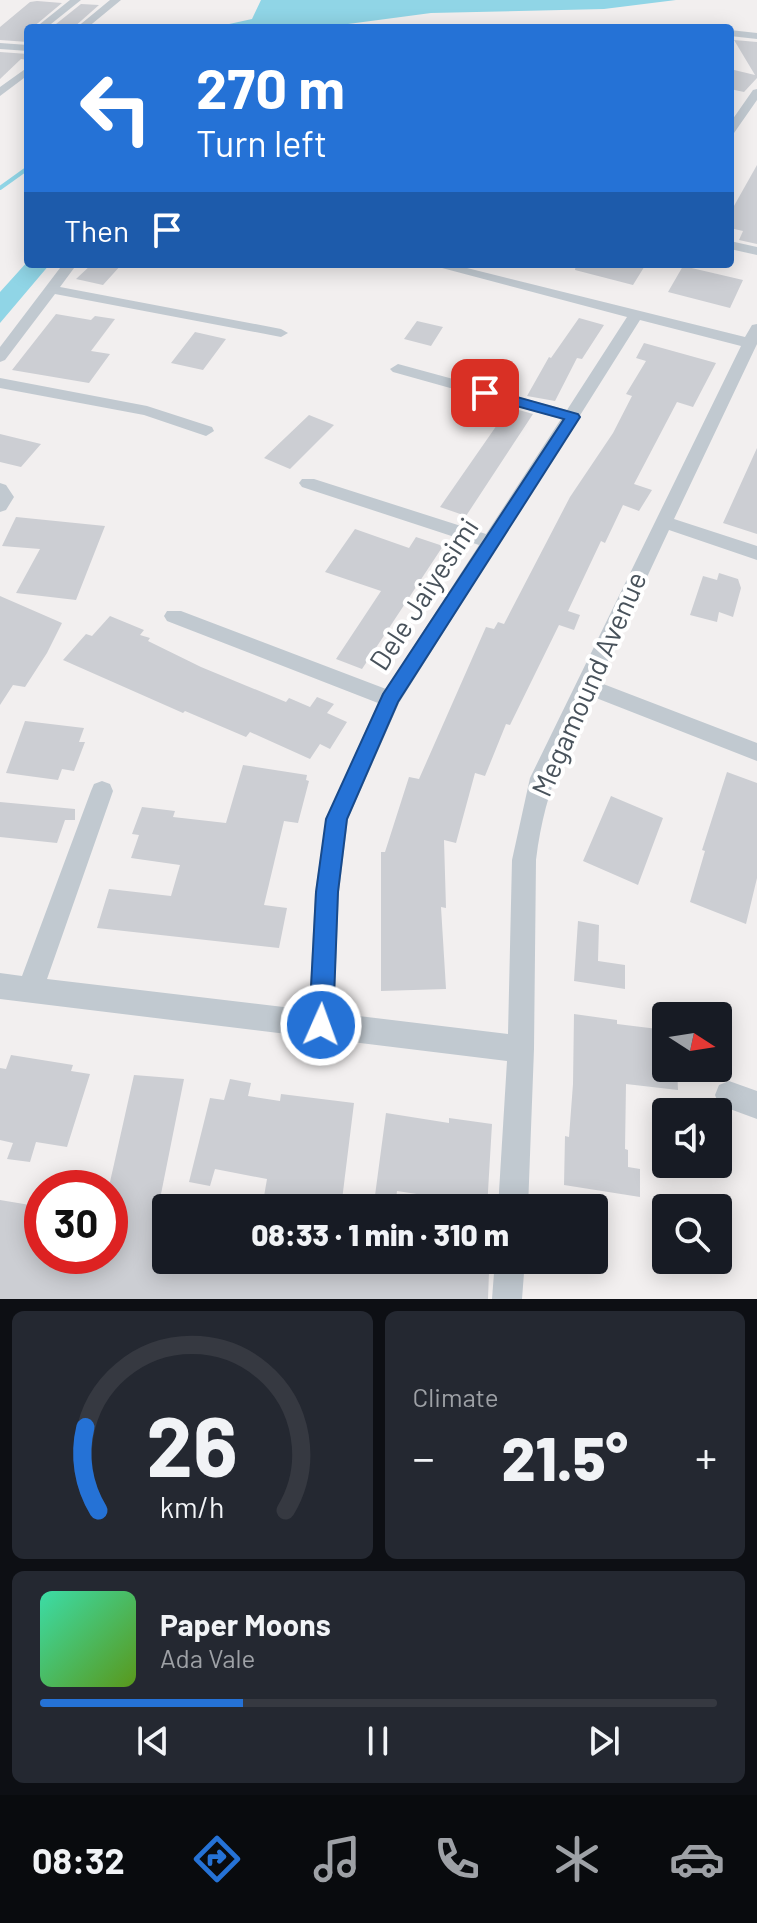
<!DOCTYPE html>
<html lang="en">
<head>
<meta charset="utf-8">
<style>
  body { margin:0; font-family:Barlow,sans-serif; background:#242831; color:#f1f3f6; height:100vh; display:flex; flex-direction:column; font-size:30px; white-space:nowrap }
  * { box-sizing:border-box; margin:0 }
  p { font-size:26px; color:#9ea1a6 }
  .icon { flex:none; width:44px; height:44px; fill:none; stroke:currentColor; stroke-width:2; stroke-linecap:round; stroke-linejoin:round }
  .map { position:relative; height:1299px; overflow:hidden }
  .drawer { display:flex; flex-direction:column; gap:12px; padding:12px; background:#0d0f14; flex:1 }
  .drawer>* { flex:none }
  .top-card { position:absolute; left:24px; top:24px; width:710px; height:244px; border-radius:8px; box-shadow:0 4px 20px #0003; background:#2572d6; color:#fff; overflow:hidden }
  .needle { width:52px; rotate:102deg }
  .controls { position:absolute; left:652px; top:1002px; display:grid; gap:16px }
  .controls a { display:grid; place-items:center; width:80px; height:80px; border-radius:8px; background:#171b24; box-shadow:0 4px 20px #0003; font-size:40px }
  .speed { position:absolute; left:24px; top:1170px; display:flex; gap:16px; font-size:40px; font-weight:700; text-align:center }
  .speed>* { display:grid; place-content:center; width:104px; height:104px; border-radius:50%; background:#171b24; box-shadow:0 4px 20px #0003; line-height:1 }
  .speed .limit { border:12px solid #d22; background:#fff; color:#111 }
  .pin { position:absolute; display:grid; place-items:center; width:68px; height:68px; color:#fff; margin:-34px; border-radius:16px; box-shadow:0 4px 12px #0006 }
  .me { position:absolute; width:88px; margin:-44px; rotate:2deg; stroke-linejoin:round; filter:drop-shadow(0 0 6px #0008) }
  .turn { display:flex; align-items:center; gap:28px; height:168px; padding:0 40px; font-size:36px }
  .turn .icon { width:104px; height:104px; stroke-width:2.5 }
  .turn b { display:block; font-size:56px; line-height:68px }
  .then { display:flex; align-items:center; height:76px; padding:0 40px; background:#0003; gap:16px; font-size:30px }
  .big { font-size:60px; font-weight:800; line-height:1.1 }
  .drawer .card { flex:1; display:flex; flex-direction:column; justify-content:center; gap:12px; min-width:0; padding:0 28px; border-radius:12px; background:#242831 }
  .drawer .dial { align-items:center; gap:0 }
  .dial svg { height:208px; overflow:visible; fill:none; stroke:#363941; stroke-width:7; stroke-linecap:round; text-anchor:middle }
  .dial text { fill:#f1f3f6; stroke:none }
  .song { display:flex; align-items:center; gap:24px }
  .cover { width:96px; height:96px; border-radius:12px; background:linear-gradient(135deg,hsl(160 70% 55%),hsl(90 70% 35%)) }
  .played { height:8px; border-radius:4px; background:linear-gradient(90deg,#2572d6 30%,#363941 30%) }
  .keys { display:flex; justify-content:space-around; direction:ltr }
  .heat { display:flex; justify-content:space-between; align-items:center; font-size:44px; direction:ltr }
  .drawer .tiles { flex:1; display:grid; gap:12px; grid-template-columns:1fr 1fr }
  .card:last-child { grid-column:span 2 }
  .trip { position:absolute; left:152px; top:1194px; width:456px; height:80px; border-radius:8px; background:#171b24; box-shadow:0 4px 20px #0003; font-weight:800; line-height:80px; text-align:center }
  .tabs { display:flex; height:128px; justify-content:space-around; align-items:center; background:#090b0e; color:#9ea1a6 }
  .tabs .icon { width:56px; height:56px }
  .tabs .selected { color:#2572d6 }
  .tabs b { font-size:36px; color:#f1f3f6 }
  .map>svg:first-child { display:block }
</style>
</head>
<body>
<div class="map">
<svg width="757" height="1299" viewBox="0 0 757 1299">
  <rect width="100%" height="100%" fill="#f2efef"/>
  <path fill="#90d5e6" d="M261 0H676L604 9 431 13 318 28H211L252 19Z
    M28 261V264H50L0 323V292Z"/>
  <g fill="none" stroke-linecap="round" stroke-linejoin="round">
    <path stroke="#90d5e6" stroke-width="4" d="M0 188 28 168"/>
  </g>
  <path fill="#ccced3" d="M37 1 62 3 32 28H28V42L0 40V27L30 2Z
    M81 4 99 5 73 28H51Z
    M734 40 757 42V78L744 92 730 89V69L755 75Z
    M0 52 28 54V60L21 59 0 79Z
    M757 165V244L739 240 743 231 730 228V213Z
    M92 264H122L103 285 76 279Z
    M576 264H646L633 285 575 270Z
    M683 266 743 280 730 308 668 292Z
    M56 314 91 320 95 316 115 319 91 351 110 354 89 383 12 370Z
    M579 318 604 325 582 359 577 358 555 401 527 396 549 357 551 358Z
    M417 321 443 327 431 346 404 339Z
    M195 332 226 339 203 370 171 363Z
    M644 343 716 363 693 407 677 402 634 484 652 490 639 511 623 505 605 543 601 541 568 611 580 615 574 630 559 625 510 725 506 724 485 776 475 773 456 843 444 840 446 908 441 907 446 989 381 991V852H385L409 777 419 779 486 627 494 629 498 622 504 624 570 497 613 433 632 396 626 394 646 361 636 358Z
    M519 410 533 414 466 516 440 507 506 412 517 416Z
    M309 415 334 425 290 469 264 458Z
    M0 434 41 444 21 467 0 462Z
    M757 448V534L723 523Z
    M16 517 105 526 76 600 16 593 40 549 2 546Z
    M355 529 409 548 416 537 443 546 362 669 336 659 381 591 325 572Z
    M719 573 738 579 741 588 733 617 719 612 717 622 690 615 703 576 717 580Z
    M0 596 62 623 47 653 25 687 13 685 0 705Z
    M110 616 144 630 140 635 150 638 148 641 201 667 286 702 289 698 310 707 317 697 334 704 327 713 347 722 330 749 320 744 310 759 250 732 246 737 185 711 183 713 63 660 86 634 92 636Z
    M25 721 84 728 79 742H85L74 771 62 769 58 780 6 773Z
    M243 765 307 775 306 780 309 781 298 823 284 821 264 905 287 908 279 948 97 928 109 889 171 896 180 865 131 858 139 835 132 834 142 807 175 811 173 817 226 823Z
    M727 772 757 783V878L746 924 690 902 705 851 702 850Z
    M611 796 663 818 638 885 583 861Z
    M0 802 75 809V820H65L57 843 0 837Z
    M578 921 599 925 598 961 625 965V989L574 981Z
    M574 1014 617 1020V1024L666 1030V1068H677L678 1090 626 1084 625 1149 628 1150V1167L640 1169V1197L564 1185 565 1136 569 1137 573 1084Z
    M11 1055 73 1065 71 1071 90 1074 67 1147 36 1142 30 1162 7 1159 13 1143 0 1140V1068L6 1069Z
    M134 1075 184 1079 160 1199 166 1200V1260H405L489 1272 488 1299H0V1200L42 1207V1256H110V1182Z
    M230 1079 251 1083 248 1096 280 1101 281 1094 354 1103 341 1208H262L267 1179 215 1169 210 1186 189 1182 210 1098 224 1100Z
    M386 1113 449 1123V1118L492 1124 487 1208H442L443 1198 397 1191 395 1207 374 1203Z"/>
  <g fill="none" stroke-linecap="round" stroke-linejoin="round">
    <path fill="#c1c9d0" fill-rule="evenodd" d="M70 0H81L46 28H35Z
      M110 0H121L87 28H76Z
      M730 30 757 33V39L730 36Z
      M0 43 28 45V51L0 49Z
      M28 67V75L0 96V87Z
      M757 89V100L734 133 730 134V123L753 90Z
      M730 241 757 247V255L730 249Z
      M63 264H77L60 287 281 329 288 333 281 337 55 294 5 360 0 362V347Z
      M427 264H451L745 337 752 325 757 324V344L674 519 757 546V560L669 530 598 682 757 743V761L591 696C563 755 544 794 536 860L534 1049 528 1208H498L507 1061 0 999V973L22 976 91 791 94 784 102 781 110 784 113 791 47 979 309 1010 315 892 326 819 378 703 167 621 164 616 167 611H181L386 689 479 545 302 487 299 483 302 479H314L486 534 561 419 393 372 390 369 398 364 567 410 627 317ZM640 320 741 346 530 778 512 860 508 1034 334 1013 339 892 348 819 399 703Z
      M0 378 147 406 212 427 214 431 206 436 144 415 0 388Z
      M0 483 6 485 14 497 6 510 0 512Z
      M729 1081 757 1091V1119L719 1105 715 1095 719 1085Z
      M495 1260H525L522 1299H492Z"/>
  </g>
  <path fill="#2572d6" stroke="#184a8b" stroke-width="2" d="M485 388 578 414 580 417 398 702 347 819 338 892 333 1025 330 1033 321 1037 313 1033 309 1025 316 892 326 819 383 694 564 419 480 396V390Z"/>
  <g text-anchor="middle" stroke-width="8" stroke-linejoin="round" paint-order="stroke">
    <g font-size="28" fill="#48525b" stroke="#fff">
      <text transform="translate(424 594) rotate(-57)" y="10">Dele Jaiyesimi</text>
      <text transform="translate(589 684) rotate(-66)" y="10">Megamound Avenue</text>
    </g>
  </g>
</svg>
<div class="controls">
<a><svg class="needle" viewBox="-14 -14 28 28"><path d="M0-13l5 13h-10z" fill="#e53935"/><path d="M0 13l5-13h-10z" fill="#9ea1a6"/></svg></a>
<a><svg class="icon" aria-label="sound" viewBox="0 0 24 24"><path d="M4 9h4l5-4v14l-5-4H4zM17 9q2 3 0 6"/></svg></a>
<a><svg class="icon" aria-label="search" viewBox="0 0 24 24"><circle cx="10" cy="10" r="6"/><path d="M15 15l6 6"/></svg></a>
</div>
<div class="speed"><div class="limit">30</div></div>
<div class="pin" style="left:485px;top:393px;background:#d93025"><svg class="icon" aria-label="arrive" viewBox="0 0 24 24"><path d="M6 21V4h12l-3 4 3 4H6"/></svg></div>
<svg class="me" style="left:321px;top:1025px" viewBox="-20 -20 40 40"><circle r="17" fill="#2572d6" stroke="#fff" stroke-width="3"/><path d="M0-11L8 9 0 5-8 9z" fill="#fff"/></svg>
<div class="trip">08:33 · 1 min · 310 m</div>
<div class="top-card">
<div class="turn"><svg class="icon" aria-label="left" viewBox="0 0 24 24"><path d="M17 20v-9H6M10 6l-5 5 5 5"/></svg><div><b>270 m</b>Turn left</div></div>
<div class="then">Then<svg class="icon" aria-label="arrive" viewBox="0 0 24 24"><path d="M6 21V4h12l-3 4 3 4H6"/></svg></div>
</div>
</div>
<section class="drawer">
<div class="tiles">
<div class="card dial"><svg viewBox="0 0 100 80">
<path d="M14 69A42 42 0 1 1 86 69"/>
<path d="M14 69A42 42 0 0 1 9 37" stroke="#2572d6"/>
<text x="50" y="56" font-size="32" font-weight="700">26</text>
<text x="50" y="72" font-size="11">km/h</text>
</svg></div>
<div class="card"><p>Climate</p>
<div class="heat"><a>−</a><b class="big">21.5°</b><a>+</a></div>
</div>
<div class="card">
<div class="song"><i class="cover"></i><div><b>Paper Moons</b><p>Ada Vale</p></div></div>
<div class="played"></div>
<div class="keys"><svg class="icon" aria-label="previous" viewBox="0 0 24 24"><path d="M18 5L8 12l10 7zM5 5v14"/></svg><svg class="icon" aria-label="pause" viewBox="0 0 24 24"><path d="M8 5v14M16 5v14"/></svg><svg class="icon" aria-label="next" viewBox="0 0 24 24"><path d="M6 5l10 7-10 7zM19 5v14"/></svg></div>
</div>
</div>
</section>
<nav class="tabs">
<b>08:32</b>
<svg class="icon selected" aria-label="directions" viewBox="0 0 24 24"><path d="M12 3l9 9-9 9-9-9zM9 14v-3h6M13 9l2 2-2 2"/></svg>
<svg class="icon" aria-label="music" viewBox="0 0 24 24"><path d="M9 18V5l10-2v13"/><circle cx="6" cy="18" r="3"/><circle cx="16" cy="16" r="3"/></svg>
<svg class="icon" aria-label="phone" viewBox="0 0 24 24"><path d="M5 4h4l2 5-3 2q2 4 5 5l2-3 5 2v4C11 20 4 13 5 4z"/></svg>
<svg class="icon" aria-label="climate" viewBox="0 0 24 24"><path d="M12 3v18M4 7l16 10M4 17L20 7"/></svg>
<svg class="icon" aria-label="car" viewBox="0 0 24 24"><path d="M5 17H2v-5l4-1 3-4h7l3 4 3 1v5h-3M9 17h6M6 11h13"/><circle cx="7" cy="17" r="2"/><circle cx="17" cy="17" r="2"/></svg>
</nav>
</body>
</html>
